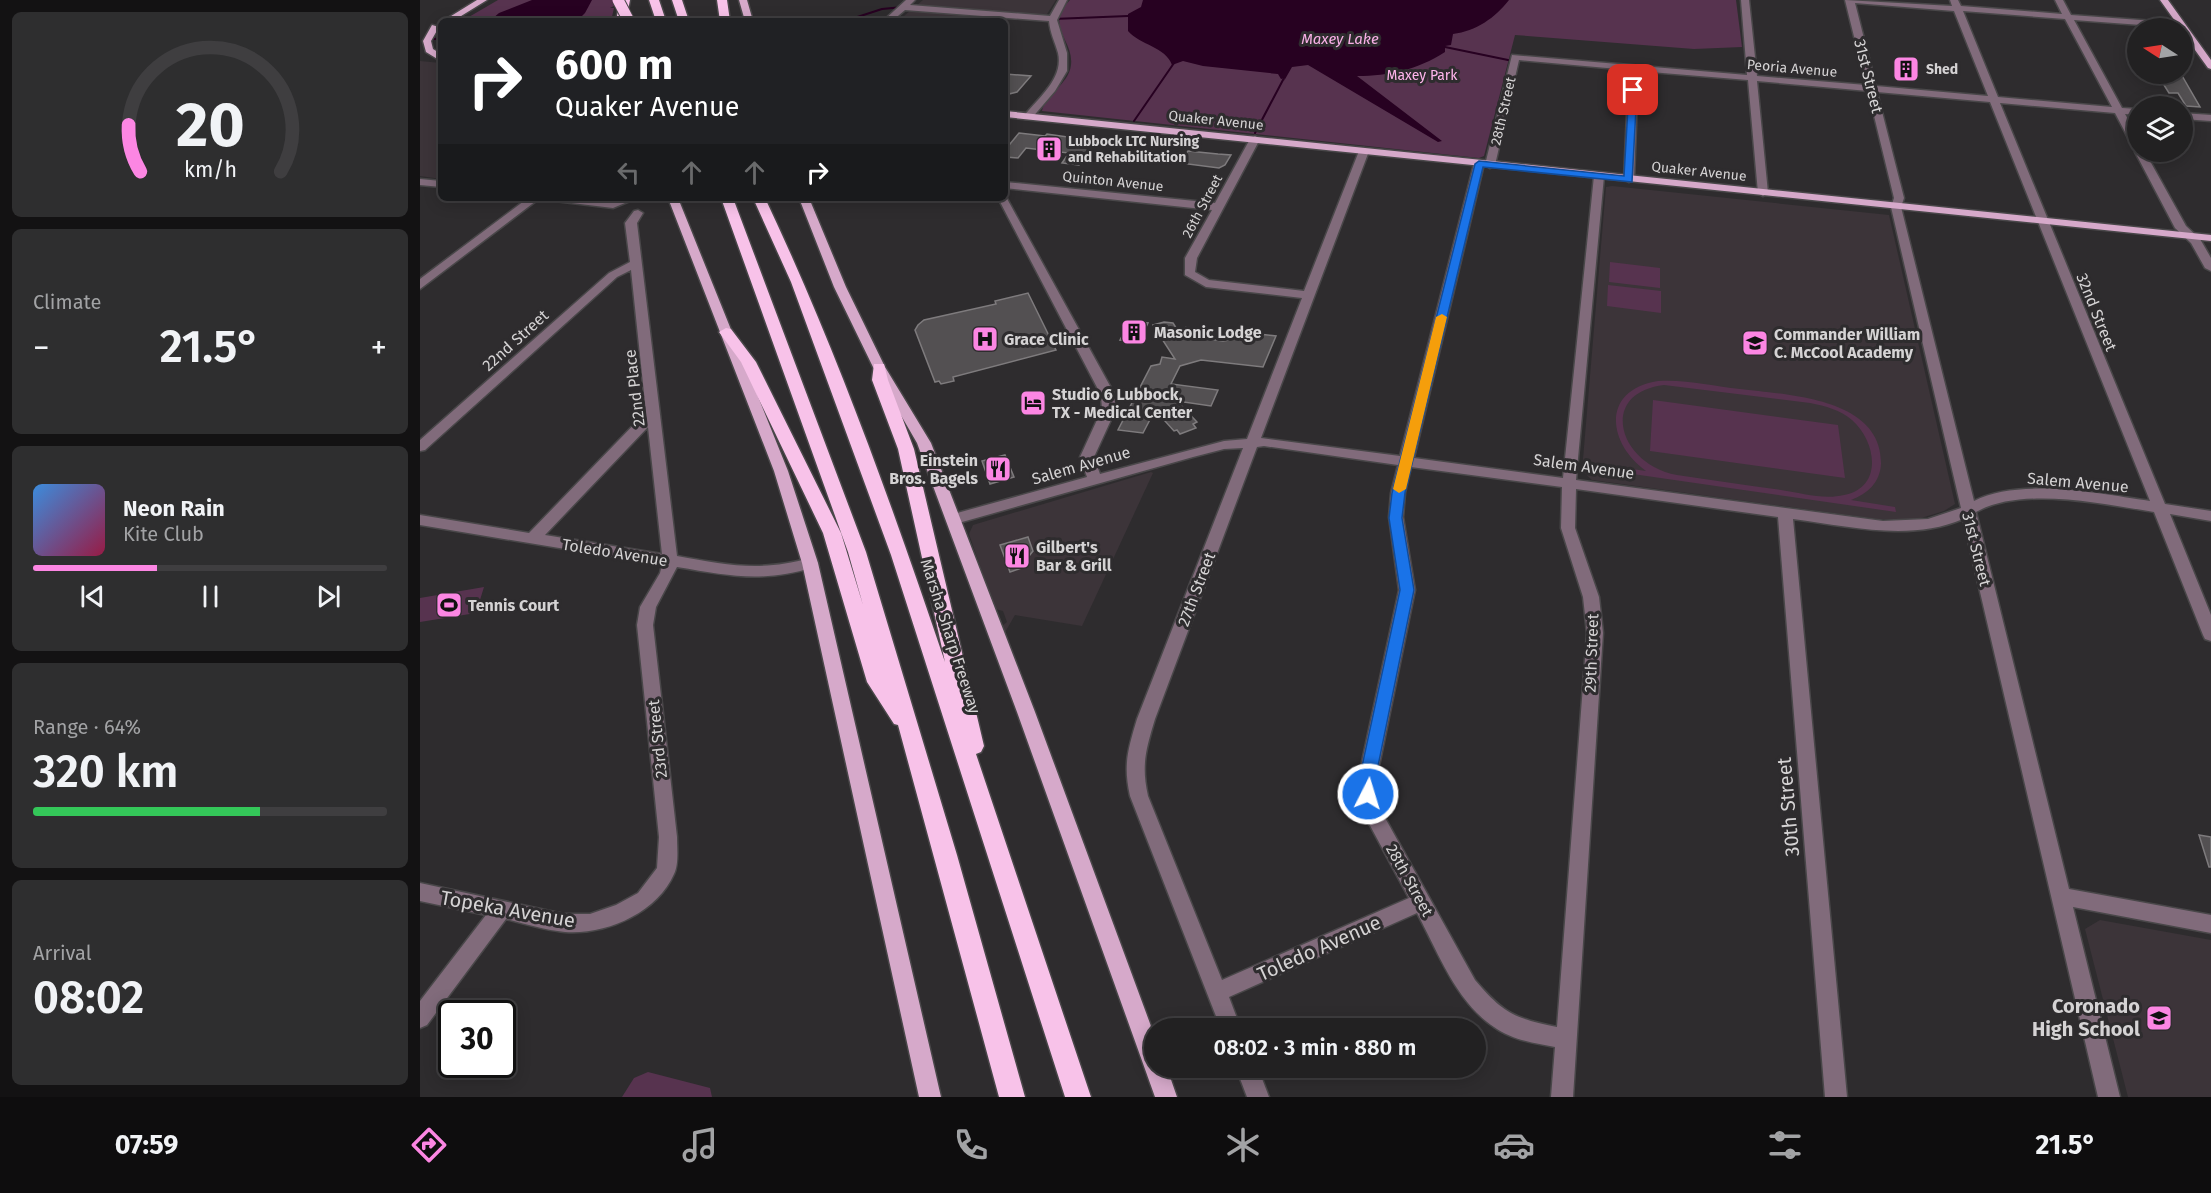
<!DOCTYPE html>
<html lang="en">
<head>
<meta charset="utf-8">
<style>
  body { margin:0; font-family:"Fira Sans",sans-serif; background:#2e2e2f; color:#f1f3f6; height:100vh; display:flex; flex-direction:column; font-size:22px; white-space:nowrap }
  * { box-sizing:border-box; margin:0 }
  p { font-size:20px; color:#a2a3a5 }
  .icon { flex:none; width:33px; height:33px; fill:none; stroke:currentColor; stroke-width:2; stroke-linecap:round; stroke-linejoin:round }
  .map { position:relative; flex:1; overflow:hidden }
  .side { display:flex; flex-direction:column; gap:12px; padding:12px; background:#131213; width:420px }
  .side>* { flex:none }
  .top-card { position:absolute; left:18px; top:18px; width:570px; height:183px; border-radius:9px; box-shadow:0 3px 15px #0003,0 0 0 2px #3f3e40; background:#202124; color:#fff; overflow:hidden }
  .needle { width:39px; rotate:282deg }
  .controls { position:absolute; left:1707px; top:18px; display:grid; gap:12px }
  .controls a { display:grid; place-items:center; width:66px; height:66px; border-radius:50%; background:#222122; box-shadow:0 3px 15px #0003,0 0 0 2px #3f3e40; font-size:30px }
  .speed { position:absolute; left:18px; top:1000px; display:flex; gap:12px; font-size:30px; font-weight:700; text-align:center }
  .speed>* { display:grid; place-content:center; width:78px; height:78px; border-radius:50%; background:#222122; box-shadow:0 3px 15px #0003,0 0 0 2px #3f3e40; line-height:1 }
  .speed .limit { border:3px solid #111; border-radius:9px; background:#fff; color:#111 }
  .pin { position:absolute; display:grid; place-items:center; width:51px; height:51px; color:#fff; margin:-26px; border-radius:12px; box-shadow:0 3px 9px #0006 }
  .me { position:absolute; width:66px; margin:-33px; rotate:5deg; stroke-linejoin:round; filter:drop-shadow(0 0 4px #0008) }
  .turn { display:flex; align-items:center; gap:21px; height:126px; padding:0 18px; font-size:27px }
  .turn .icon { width:78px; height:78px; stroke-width:2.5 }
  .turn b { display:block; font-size:42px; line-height:51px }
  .lanes { display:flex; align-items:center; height:57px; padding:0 18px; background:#0003; justify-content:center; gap:30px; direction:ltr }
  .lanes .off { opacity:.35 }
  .big { font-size:45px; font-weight:600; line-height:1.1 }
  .side .tile { flex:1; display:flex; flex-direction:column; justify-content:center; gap:9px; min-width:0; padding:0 21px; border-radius:9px; background:#2e2e2f }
  .side .dial { align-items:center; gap:0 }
  .dial svg { height:156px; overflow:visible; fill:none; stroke:#3f3e40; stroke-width:7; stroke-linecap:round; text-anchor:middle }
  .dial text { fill:#f1f3f6; stroke:none }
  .song { display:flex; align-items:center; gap:18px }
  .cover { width:72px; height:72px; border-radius:9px; background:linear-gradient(135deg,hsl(210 70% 55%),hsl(340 70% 35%)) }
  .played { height:6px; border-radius:3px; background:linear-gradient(90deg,#fc86e3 35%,#3f3e40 35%) }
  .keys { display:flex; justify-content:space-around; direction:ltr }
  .heat { display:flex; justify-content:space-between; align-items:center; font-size:33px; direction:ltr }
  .charge { height:9px; border-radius:4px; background:linear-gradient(90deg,#34c759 64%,#3f3e40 0) }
  .trip { position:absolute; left:724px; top:1018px; width:342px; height:60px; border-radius:30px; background:#222122; box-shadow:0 3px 15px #0003,0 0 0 2px #3f3e40; font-weight:600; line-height:60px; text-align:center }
  .dock { display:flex; height:96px; justify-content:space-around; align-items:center; background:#0e0d0e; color:#a2a3a5 }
  .dock .icon { width:42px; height:42px }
  .dock .selected { color:#fc86e3 }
  .dock b { font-size:27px; color:#f1f3f6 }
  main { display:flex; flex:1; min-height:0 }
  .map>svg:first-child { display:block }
</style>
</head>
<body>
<main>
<section class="side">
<div class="tile dial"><svg viewBox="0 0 100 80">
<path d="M14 69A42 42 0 1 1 86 69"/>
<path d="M14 69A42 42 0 0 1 8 45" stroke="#fc86e3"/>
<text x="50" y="56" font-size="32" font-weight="700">20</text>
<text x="50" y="72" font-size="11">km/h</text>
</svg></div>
<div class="tile"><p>Climate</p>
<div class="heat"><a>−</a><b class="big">21.5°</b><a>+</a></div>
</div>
<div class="tile">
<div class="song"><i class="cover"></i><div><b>Neon Rain</b><p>Kite Club</p></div></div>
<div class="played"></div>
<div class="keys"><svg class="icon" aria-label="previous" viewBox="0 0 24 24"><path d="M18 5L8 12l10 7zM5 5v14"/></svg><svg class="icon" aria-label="pause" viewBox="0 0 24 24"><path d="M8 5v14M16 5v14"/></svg><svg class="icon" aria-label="next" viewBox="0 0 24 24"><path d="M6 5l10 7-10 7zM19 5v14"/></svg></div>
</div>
<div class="tile"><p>Range · 64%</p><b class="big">320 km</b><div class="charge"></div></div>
<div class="tile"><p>Arrival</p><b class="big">08:02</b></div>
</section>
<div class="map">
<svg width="1791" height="1097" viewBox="0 0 1791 1097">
  <rect width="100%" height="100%" fill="#2e2c2e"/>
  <path fill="#3c3439" d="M503 0H636L627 14 620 15 579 12 569 21H478Z
    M0 61 21 63V179L0 176Z
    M1192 186 1469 215 1535 504 1524 511 1498 519H1458L1172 480 1162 471 1186 187Z
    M731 472 733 473 662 626 595 615 584 634 582 626 587 622 583 611 575 609 549 534 553 525Z
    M1680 920 1791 940V1097H1708L1665 929Z"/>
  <path fill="#57334f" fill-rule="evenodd" d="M78 0H196L194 6 190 8H194L191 21H42Z
    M650 0H1316L1322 47 1274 49 1095 35 1064 156 1059 158 622 111C625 95 649 84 651 65 654 39 624 27 650 0Z
    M1190 262 1240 268V288L1189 282Z
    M1188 285 1241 291V313L1187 306Z
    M1238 381C1265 379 1293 386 1320 389 1366 395 1462 397 1461 464 1460 483 1447 494 1431 500L1475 507 1476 512 1185 470V465L1226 471C1187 443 1181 390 1238 381ZM1244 385 1390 403C1406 406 1420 410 1432 420 1456 441 1464 487 1424 495 1404 500 1381 493 1361 490 1326 485 1291 480 1257 475 1199 465 1177 393 1244 385Z
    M1233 400 1418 425 1425 478 1230 451Z
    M64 587 56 613 0 622V598Z
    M228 1072 290 1088 292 1097H202L214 1078Z"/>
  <path fill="#270121" d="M112 0H172L165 13 157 21H76L72 19 79 13Z
    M723 0H1089C1075 18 1056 31 1033 34L1031 45 1025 46V52C997 70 969 76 937 76L1022 141 1018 142 888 65 872 67 864 81 865 78 861 79 858 74 783 66 763 61 752 65C746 47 720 45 708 31V14L721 7Z"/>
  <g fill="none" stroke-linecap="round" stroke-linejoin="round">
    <path stroke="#270121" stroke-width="2" d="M633 19 708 16
      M425 21 462 9 483 7
      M14 39H21
      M1025 47 1088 60
      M714 121 754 63
      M835 133 864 78"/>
  </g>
  <path fill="#535052" stroke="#7e7b7d" stroke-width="1.5" d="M585 74 611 76 597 92 585 95Z
    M1737 74H1761L1780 107 1766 106 1758 93H1749Z
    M599 133 625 136 627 134 676 141 659 165 642 163 649 153 606 148 598 158 585 157V150Z
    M768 151 798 154 811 155 805 165 799 168 760 163Z
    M608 293 636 350 533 377 534 381 521 384 519 381 515 382 495 330 498 325 504 320 576 304 575 301Z
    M710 321 728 323 719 342 700 340Z
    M744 322 753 323 762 337 766 327 778 329 774 337 803 341 809 340 812 331 856 336 843 367 781 360 760 366 751 384 798 390 791 406 757 401 777 422 773 424 776 428 760 434 757 430 754 431 735 410 723 433 698 430 731 366 740 364 742 357 755 359 733 325Z
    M585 455 594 477 570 484 562 461Z
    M608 537 613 551 605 561 607 566 590 572 580 545Z
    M1779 835 1791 837V867H1789Z"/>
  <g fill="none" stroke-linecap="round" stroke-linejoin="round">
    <defs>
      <path id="minor" d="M486 0H495L490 5 630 16 639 0H647L637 20 647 53V71L635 91 611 119H605L603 117C617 99 644 79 638 53 635 42 630 33 629 21L485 10 472 21H463Z
        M1321 0H1329L1337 76 1446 85 1425 0 1532 6 1530 0H1538L1541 6 1642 14 1635 0H1643L1651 15 1762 23 1766 26 1761 28 1654 20 1702 108 1718 109V115L1705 114 1718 137V152H1725L1766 226 1780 239 1791 258V271L1785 268 1771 243 1755 228 1715 152 1717 150 1713 147 1695 113 1580 103 1745 504 1791 511V521L1750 514 1791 615V641L1785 639 1783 635 1734 512C1684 504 1602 486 1556 512L1649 889 1791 915V933L1653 907 1700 1097H1678L1543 519C1490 542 1428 526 1373 519L1427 1097H1405L1358 517 1156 489 1155 528 1179 597 1183 633 1153 1097H1131L1135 1047C1114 1043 1092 1040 1074 1027 1036 1002 1018 952 997 913L809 997 821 1029H801L710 796C703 765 708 749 717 719L823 448 804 449 773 457 535 524 528 519 530 515 667 477 660 457 682 409 681 395 578 198H585V195L695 395 696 409 674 457 680 474 804 441 827 439 882 298 786 287 765 275V258L792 210 585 188V182L795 203 830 139 835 136 840 139 777 258 775 272 789 280 884 291 939 151 944 148 949 151 841 438 980 456 1054 164 1059 161 1064 164 994 458 1143 478 1174 176 1179 173 1184 176 1156 480 1463 521 1508 519 1541 508 1471 207 1474 198 1448 91 1337 81 1348 193 1343 196 1338 193 1328 80 1218 71 1214 179 1209 182 1204 179 1209 70 1099 60 1075 165 1070 168 1065 165 1092 55 1327 75ZM1435 3 1534 11 1568 96 1456 86ZM1543 11 1645 19 1692 107 1578 97ZM1457 92 1570 102 1730 501C1680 494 1600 477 1554 501L1481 207 1484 198ZM844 446 978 465 971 493 969 517 979 590 940 771 939 794 946 818 989 898 802 980 728 796C721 765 726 749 735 719L837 447ZM991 467 1142 487 1141 528 1163 597 1167 633 1137 1027C1094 1018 1084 1014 1055 980L964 816 957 794 958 771 995 590 983 517 985 493Z
        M1762 113 1791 115V121L1762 119Z
        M0 179 21 181V187L0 185Z
        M108 198H120L0 289V279Z
        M130 198 192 202 202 198H217L193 208 135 201Z
        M218 210 223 213 217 223 257 556C307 565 340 572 390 558L398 563 395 567C340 583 312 576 257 567L236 607 233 625 257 837C257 848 259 864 254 874 237 913 186 935 145 932 125 930 105 924 86 919L7 1025 0 1028V1001L66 915 0 901V883L144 914H170L196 905 218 893 237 868 239 837 217 625 220 607 240 573 242 565 0 525V515L109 533 226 412 211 270 197 277 5 450 0 451V440L189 273 210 262 205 223 214 211ZM228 427 242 554 125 535Z
        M816 1068H838L849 1097H827Z"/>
      <path id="major" d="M57 0H67L33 21H23Z
        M319 0H327L333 21H325Z
        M1740 0H1748L1791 60V69L1788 68 1762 32V28H1760Z
        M12 25 19 27 11 41 13 49 21 54 19 60 6 52 3 41Z
        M585 111 1791 235V241L585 117Z
        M248 198H258L368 471 398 563 521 1097H499L382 563 354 471Z
        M379 198H389L426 287 465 367 511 443 615 712 735 1037V1068H747L757 1097H735L597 712 497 443 453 367 414 287Z"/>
      <path id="highway" d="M200 0H210L206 21H196Z
        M229 0H239L246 21H236Z
        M252 0H262L269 21H259Z
        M297 0H307L310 21H300Z
        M301 198H313L446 552 537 855 605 1097H579L478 725 474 724 447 682 403 533 321 362 299 332 306 328 311 329 336 362 421 533 443 605 428 552Z
        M333 198H345C416 348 472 505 525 662L478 449 452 380 454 364H464L468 380 494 449 564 746 561 752 556 754 671 1097H645L471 555 371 282Z"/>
    </defs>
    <use href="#minor" stroke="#494749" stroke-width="3"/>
    <use href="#major" stroke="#494749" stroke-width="3"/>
    <use href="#highway" stroke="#494749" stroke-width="3"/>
    <use href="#minor" fill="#816b7b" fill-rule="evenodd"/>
    <use href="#major" fill="#d6a9ca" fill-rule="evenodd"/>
    <use href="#highway" fill="#f8c2e9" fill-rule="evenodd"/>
    <defs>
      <path id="highway-bridge" d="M198 0 209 21"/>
    </defs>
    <use href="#highway-bridge" stroke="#494749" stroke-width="13" stroke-linecap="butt"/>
    <use href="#highway-bridge" stroke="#f8c2e9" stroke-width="11"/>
  </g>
  <path fill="#1a73e8" stroke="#114b97" stroke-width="1.5" d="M1213 87 1217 90 1212 182 1063 167 985 493 982 518 994 590 957 771 953 799H942L940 794 941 771 980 590 969 518 972 493 1055 164 1059 161 1204 176 1209 90Z"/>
  <path fill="#f59e0b" d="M1022 314 1027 317 986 489 979 493 973 489 1016 317Z"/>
  <defs>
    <symbol id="building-square" viewBox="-11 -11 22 22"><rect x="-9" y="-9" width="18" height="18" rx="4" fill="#fc86e3" stroke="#2e2c2e"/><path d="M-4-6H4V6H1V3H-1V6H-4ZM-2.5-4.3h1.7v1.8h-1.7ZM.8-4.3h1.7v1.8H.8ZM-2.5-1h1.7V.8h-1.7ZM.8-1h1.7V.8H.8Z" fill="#111"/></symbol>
    <symbol id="hospital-square" viewBox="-11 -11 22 22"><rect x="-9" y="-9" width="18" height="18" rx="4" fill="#fc86e3" stroke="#2e2c2e"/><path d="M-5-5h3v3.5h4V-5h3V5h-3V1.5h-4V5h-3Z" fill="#111"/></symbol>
    <symbol id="school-square" viewBox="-11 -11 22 22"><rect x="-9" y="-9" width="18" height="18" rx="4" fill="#fc86e3" stroke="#2e2c2e"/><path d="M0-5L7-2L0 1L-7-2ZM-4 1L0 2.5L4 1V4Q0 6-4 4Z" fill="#111"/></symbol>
    <symbol id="hotel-square" viewBox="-11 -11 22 22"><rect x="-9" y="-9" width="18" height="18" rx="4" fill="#fc86e3" stroke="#2e2c2e"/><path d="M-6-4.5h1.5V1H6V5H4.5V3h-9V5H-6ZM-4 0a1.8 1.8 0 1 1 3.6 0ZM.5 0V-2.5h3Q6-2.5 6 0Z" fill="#111"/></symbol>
    <symbol id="restaurant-square" viewBox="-11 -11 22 22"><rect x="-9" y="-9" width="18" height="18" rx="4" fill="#fc86e3" stroke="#2e2c2e"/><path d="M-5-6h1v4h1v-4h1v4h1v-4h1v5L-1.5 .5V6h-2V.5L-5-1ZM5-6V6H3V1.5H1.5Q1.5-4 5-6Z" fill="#111"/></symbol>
    <symbol id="stadium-square" viewBox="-11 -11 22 22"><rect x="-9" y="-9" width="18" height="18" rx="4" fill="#fc86e3" stroke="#2e2c2e"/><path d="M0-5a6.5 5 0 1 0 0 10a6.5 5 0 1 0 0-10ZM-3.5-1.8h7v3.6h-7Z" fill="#111"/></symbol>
  </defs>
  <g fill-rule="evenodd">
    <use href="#building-square" x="1471" y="54" width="30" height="30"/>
    <use href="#building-square" x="614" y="134" width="30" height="30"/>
    <use href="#building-square" x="699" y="317" width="30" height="30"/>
    <use href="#hospital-square" x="550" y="324" width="30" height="30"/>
    <use href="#school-square" x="1320" y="328" width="30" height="30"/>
    <use href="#hotel-square" x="598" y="388" width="30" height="30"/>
    <use href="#restaurant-square" x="563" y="454" width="30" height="30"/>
    <use href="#restaurant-square" x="582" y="541" width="30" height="30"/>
    <use href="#stadium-square" x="14" y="590" width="30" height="30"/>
    <use href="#school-square" x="1724" y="1003" width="30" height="30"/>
  </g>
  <g text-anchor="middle" stroke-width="6" stroke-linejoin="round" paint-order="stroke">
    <g font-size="14" fill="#d5d3d4" stroke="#2e2c2e">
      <text transform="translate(1372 68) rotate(5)" y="5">Peoria Avenue</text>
      <text transform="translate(1083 111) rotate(-77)" y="5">28th Street</text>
      <text transform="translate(796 120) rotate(6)" y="5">Quaker Avenue</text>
      <text transform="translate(1279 171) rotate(6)" y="5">Quaker Avenue</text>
      <text transform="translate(693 181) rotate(6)" y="5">Quinton Avenue</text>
      <text transform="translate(782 206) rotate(-62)" y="5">26th Street</text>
    </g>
    <g font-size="14" font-weight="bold" fill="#d5d3d4" stroke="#2e2c2e" text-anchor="start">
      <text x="1506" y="74">Shed</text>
      <text x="648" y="146">Lubbock LTC Nursing<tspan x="648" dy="16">and Rehabilitation</tspan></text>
    </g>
    <g font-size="14" fill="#ffb5ec" stroke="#2e2c2e">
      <text x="1002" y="80">Maxey Park</text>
    </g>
    <g font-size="15" font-style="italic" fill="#f8afe6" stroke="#2e2c2e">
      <text x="920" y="44">Maxey Lake</text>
    </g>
    <g font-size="16" fill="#d5d3d4" stroke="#2e2c2e">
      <text transform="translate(1449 76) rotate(76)" y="6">31st Street</text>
      <text transform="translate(1677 312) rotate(68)" y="6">32nd Street</text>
      <text transform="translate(95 340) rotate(-42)" y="6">22nd Street</text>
      <text transform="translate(214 388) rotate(-97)" y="6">22nd Place</text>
      <text transform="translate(661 465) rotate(-16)" y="6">Salem Avenue</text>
      <text transform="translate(1164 466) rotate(8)" y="6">Salem Avenue</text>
      <text transform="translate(1658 482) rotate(5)" y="6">Salem Avenue</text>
      <text transform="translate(1557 549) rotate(76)" y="6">31st Street</text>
      <text transform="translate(195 552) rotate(9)" y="6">Toledo Avenue</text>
      <text transform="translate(776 589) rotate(-69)" y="6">27th Street</text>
      <text transform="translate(531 636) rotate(72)" y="6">Marsha Sharp Freeway</text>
      <text transform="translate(1171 653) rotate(-88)" y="6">29th Street</text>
      <text transform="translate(237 739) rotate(-96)" y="6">23rd Street</text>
      <text transform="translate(990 880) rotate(61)" y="6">28th Street</text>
    </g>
    <g font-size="16" font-weight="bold" fill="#d5d3d4" stroke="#2e2c2e" text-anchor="start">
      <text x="734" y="338">Masonic Lodge</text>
      <text x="1354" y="340">Commander William<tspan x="1354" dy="18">C. McCool Academy</tspan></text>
      <text x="584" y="345">Grace Clinic</text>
      <text x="632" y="400">Studio 6 Lubbock,<tspan x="632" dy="18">TX - Medical Center</tspan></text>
      <text x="558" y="466" text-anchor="end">Einstein<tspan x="558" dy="18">Bros. Bagels</tspan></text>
      <text x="616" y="553">Gilbert's<tspan x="616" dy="18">Bar &amp; Grill</tspan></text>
      <text x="48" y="611">Tennis Court</text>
    </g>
    <g font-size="20" fill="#d5d3d4" stroke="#2e2c2e">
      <text transform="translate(1368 807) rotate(-95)" y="7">30th Street</text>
      <text transform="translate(88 909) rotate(10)" y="7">Topeka Avenue</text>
      <text transform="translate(899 948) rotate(-24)" y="7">Toledo Avenue</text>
    </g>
    <g font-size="20" font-weight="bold" fill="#d5d3d4" stroke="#2e2c2e" text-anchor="end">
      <text x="1720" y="1013">Coronado<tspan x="1720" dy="23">High School</tspan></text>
    </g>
  </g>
</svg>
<div class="controls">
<a><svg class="needle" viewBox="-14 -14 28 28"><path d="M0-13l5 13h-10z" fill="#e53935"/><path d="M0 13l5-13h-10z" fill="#a2a3a5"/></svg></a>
<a><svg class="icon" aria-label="layers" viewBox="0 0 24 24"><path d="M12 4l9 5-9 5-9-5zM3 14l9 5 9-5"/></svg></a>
</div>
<div class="speed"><div class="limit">30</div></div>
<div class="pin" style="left:1213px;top:90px;background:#d93025"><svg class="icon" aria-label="arrive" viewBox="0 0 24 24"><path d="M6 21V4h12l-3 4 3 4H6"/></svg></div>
<svg class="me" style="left:948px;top:794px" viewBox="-20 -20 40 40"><circle r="17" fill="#1a73e8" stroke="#fff" stroke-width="3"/><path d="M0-11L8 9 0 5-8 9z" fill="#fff"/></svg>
<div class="trip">08:02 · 3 min · 880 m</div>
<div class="top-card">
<div class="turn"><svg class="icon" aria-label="right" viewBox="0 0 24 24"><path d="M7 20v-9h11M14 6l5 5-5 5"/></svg><div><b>600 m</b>Quaker Avenue</div></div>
<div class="lanes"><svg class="icon off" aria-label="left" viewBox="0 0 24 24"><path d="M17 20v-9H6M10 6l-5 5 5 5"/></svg><svg class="icon off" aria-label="ahead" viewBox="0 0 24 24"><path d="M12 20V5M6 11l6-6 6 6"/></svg><svg class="icon off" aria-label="ahead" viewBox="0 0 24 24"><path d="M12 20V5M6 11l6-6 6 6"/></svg><svg class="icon" aria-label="right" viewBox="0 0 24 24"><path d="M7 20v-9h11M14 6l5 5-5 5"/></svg></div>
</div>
</div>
</main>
<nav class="dock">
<b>07:59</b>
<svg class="icon selected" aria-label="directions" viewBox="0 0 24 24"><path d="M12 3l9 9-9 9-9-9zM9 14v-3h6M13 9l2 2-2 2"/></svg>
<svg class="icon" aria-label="music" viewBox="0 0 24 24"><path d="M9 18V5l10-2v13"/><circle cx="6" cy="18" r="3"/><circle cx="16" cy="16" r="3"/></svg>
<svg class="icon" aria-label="phone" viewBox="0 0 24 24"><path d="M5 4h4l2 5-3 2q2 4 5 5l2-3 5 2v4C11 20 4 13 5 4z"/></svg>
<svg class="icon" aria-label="climate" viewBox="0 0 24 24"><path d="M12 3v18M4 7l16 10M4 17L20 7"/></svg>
<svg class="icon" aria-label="car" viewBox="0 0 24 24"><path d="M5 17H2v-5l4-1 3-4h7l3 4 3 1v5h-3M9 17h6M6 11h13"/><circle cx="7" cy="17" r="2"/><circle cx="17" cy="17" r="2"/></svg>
<svg class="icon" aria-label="filters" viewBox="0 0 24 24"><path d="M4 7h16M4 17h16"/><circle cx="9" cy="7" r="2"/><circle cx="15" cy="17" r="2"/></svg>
<b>21.5°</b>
</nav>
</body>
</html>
